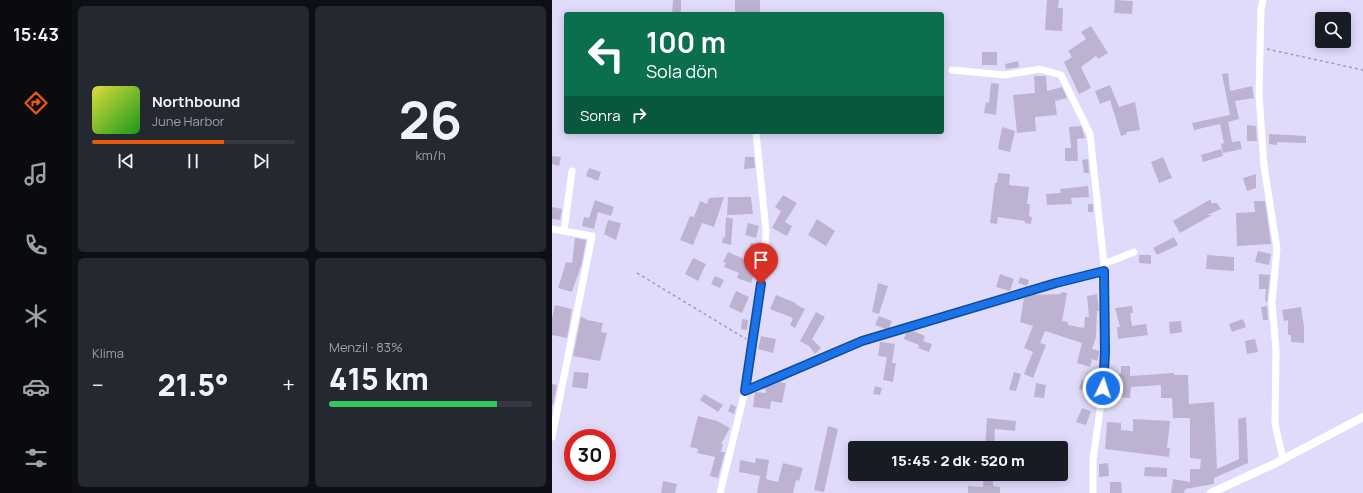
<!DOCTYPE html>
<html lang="tr">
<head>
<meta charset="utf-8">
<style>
  body { margin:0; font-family:Manrope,sans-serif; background:#242831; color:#f1f3f6; height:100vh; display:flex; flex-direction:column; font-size:15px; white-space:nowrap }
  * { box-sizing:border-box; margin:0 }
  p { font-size:13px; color:#9ea1a6 }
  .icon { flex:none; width:22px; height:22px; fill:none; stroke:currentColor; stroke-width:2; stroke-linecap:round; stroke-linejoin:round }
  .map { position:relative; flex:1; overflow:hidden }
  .details { display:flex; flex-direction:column; gap:6px; padding:6px; background:#0d0f14; width:480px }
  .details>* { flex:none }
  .guide { position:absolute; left:12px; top:12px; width:380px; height:122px; border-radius:4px; box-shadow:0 2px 10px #0003; background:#0b6e4f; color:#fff; overflow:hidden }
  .controls { position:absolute; left:763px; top:12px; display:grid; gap:8px }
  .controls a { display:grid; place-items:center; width:36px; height:36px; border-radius:4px; background:#171b24; box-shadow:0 2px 10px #0003; font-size:20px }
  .speed { position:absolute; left:12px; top:429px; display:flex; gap:8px; font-size:20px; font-weight:700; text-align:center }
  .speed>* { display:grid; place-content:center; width:52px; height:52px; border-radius:50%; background:#171b24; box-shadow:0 2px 10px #0003; line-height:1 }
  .speed .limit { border:6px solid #d22; background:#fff; color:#111 }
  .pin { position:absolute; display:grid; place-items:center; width:34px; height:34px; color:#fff; margin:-41px -17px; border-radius:50% 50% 50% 0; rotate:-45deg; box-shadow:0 0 4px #0007 }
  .pin .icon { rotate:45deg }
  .me { position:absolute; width:44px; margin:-22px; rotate:4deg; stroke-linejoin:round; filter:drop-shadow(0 0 3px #0008) }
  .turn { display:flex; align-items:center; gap:14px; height:84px; padding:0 16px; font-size:18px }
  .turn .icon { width:52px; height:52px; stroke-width:2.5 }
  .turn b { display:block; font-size:28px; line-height:34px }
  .then { display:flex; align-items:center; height:38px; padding:0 16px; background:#0003; gap:8px; font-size:15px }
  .big { font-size:30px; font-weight:800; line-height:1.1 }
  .details .widget { flex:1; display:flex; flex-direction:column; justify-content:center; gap:6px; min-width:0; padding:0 14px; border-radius:6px; background:#242831 }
  .details .dial { align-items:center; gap:0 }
  .dial b { font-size:52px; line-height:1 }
  .song { display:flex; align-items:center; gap:12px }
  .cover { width:48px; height:48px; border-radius:6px; background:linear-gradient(135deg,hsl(60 70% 55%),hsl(120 70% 35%)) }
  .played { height:4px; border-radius:2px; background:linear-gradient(90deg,#ea580c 65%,#363941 65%) }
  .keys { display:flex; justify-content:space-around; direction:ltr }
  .heat { display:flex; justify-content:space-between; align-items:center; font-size:22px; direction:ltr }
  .charge { height:6px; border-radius:3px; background:linear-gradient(90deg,#34c759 83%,#363941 0) }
  .details .tiles { flex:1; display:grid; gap:6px; grid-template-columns:repeat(2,1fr) }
  .trip { position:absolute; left:296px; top:441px; width:220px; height:40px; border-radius:4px; background:#171b24; box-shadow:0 2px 10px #0003; font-weight:800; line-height:40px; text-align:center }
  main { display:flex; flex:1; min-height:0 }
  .tabs { display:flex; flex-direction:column; width:72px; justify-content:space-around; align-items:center; background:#090b0e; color:#9ea1a6 }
  .tabs .icon { width:28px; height:28px }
  .tabs .active { color:#ea580c }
  .tabs b { font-size:18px; color:#f1f3f6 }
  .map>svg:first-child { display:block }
</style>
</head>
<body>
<main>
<nav class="tabs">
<b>15:43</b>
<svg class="icon active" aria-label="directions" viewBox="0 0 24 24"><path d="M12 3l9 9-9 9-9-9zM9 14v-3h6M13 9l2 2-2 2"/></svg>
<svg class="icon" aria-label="music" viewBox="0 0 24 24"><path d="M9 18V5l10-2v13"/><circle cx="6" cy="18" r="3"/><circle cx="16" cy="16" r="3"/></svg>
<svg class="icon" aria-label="phone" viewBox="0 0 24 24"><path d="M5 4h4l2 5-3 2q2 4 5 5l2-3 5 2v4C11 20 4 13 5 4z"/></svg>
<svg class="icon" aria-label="climate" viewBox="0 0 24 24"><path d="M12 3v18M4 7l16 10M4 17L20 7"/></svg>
<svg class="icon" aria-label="car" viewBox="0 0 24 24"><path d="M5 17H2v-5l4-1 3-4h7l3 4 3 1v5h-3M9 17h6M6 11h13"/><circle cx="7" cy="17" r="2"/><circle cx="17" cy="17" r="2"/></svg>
<svg class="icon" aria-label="filters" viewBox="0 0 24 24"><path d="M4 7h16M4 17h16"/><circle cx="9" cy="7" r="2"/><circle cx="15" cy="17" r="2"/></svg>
</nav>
<section class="details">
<div class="tiles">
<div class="widget">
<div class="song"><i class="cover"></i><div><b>Northbound</b><p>June Harbor</p></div></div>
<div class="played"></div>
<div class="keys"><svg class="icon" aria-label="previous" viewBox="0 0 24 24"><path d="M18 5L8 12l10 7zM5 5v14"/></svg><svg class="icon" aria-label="pause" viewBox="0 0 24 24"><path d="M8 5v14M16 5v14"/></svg><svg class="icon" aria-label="next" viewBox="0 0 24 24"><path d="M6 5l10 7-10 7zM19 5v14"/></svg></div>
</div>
<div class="widget dial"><b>26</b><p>km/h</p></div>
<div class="widget"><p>Klima</p>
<div class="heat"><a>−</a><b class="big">21.5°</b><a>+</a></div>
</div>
<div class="widget"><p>Menzil · 83%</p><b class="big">415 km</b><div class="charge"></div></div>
</div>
</section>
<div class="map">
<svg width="811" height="493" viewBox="0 0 811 493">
  <rect width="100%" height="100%" fill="#e1dbfb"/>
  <path fill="#bdb3d1" d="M121 0H129V14H120Z
    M183 0H208V14H183Z
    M495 0H507L506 8H511L510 31 493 30Z
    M563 0 581 1 580 14 562 13Z
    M539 26 556 53 546 59 544 56 529 67 539 88 527 94 512 62 520 57 516 51 534 39 529 32Z
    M430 52H445V65H430Z
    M466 61 467 67 454 69 453 64Z
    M676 73 678 91 700 86 702 98 683 101 687 119 676 122 680 142 688 141 690 149 671 153 669 144 672 143 668 124 642 130 640 123 678 115 670 74Z
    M482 76H494L495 91 510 87 515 98 503 101 505 115 483 117 484 131 465 133 461 95 483 93Z
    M439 83 447 84 444 115 432 113 434 102 437 103Z
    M558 85 567 107 583 102 588 130 574 132 575 134 569 136 558 100 548 104 543 91Z
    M695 125 704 126 705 141H695Z
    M529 126 533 138 525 139 526 161H513V148H519L517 127Z
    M450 127 463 131 458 152 446 149Z
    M717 134 754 136V143L725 142V145L717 144Z
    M669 149 671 156 651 162 649 155Z
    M0 156 9 157 7 166 0 164Z
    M193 157H202L203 168 192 169Z
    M611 157 620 178 607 183 599 162Z
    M536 159 537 173H532L530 160Z
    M37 168 49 172 46 181 34 176Z
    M446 173 458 174 457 185 477 187 475 204H478L477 216 480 217 479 224 473 223V221L446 217 445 224 438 223 443 183H445Z
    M704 174V188L695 191 691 178Z
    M536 186 537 197 519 198 520 204 495 205 494 194 509 193 508 189Z
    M231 195 245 203 233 222 240 226 235 236 220 228 229 211 223 207Z
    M172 197 162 227 150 223 141 245 128 240 138 216 142 217 148 201 155 204 157 198Z
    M176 197H199L201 214 175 215Z
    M659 199V203H665L669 209 655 215H660L628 233 621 221Z
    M43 200 62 207 59 216 46 212 42 229 30 226 32 217 37 218Z
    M702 201H713L719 244 685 246 684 213 703 212Z
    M536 204H541V212H536Z
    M0 207 10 209 8 220 0 219Z
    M174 217 181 219 179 245 170 243 171 237 173 238Z
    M265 219 283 231 274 246 256 235Z
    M56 220 69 223 64 240 52 234Z
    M196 223 207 226 204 238 193 235Z
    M622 237 626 245 605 255 601 248Z
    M23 238 34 240 30 263 20 292 6 288 14 262 20 263Z
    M199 243 208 245 205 259 202 258 198 270 203 272 199 283 185 278 187 273 172 267 174 263 171 262 176 252 194 260Z
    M706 251 719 254 717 265 703 262Z
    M587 255H599V264L587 263Z
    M655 255 682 257V271L654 269Z
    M141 258 154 264 146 281 133 274Z
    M448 274 462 279 458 291 444 287Z
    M707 274 718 275 715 302 713 301 714 289H707Z
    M163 276 172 280 168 288 159 284Z
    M468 277 477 280 475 286 466 283Z
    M326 283 336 286 327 314 320 312Z
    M184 291 197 297 190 313 177 307Z
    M509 292 515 293 510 321 516 322V325L532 328 533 317H537L535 296 545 294 547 311H545L544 337 540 349 548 351 545 361 540 359 538 367 525 363 530 343 493 331 488 343 494 345 481 378 472 374 481 352 472 348 481 326 468 322 472 298 481 295 509 294Z
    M224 295 244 303 243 304 253 309 243 328 238 325 241 318 218 309Z
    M3 305 20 309 15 338 0 335V318Z
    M580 306 581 313H578L580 326 594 324 596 335 566 339 565 327H568L563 308Z
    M715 306 716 320H711L709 307Z
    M749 307 752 327V343L739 342V335H736V320L732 321 730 310Z
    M264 312 273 317 260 339 269 348 263 354 257 346 248 341Z
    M29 316 35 320 51 323 49 332 55 333 48 361 21 356Z
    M327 316 340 321 337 328 333 329 323 325Z
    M190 319 196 320 195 330 189 329Z
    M691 319 694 327 680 332 677 324Z
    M629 321 630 332 618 334 617 322Z
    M361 331 373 336 371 341 380 344 377 352 366 348 367 345 352 339 354 333Z
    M209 336 224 339 221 353 206 349Z
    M703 339 706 352 695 354 693 341Z
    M328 342 343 344 340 363H344L341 382 331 380 335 357 326 356Z
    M569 366H578V376L622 373V375H636L637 404 662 402 665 469 687 459 686 419 694 417 696 463 662 478V484L633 489 632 493H619L621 479 638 482V469H648L649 459 638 458V418H621L620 398H609V385L579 387 578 398 563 397 565 375 569 374Z
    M22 372 37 373 35 389 20 387Z
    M462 372 469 374 464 391 457 390Z
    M530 380 541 382V385L546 386 544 393 527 389Z
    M227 382 234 383 230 403 219 401 218 409 201 407 203 392 214 393 213 388Z
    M484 383 494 385 492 398 482 397Z
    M0 384 5 385 1 405H0Z
    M323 386 330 388 328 395 321 394Z
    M152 394 171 405 166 412 148 400Z
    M179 404 184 407 182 414 176 411Z
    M530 408 539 411 534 425 524 422Z
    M146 416 165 421 178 428 169 444H171L169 452H173L166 478 158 476 163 457 145 453 146 449 138 447Z
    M435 418 464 421 463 431 443 429 442 448H433Z
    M581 419 618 421 615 448H618L617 457 553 449 555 422 569 423V430L581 431Z
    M276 426 286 429 272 492 262 490Z
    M204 458 217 460 214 479 226 482 231 463 251 468 247 481 244 480 241 493H205L208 476 187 472 188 460 203 463Z
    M556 463 557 476 547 477V464Z
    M593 467 615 468V477L592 476Z
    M432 474H441V486L448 487V493H416V486L431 487Z
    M111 481 125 484 123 493H109Z
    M558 482H569L570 493H558Z"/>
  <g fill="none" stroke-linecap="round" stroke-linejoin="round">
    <path stroke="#a09bb4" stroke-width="1.5" stroke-dasharray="3 3" stroke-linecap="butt" d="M715 49 811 70
      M85 273 194 339"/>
    <path stroke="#fff" stroke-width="7" d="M711 0 709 9 707 94 712 166 725 248 720 303 724 350 723 424 731 459
      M400 70 453 75 488 69 509 75 538 134 552 264 553 352 551 388 541 460V493
      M0 229 40 236 0 437
      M12 231 20 171
      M552 264 582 252
      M193 391 310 341 504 283 552 271
      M168 493 193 391 211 271 214 231 204 132"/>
    <path stroke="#fff" stroke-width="8" d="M659 493 722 464 811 417"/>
  </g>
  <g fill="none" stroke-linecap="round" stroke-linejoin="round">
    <defs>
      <path id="route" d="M209 284 193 391 310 341 504 283 552 271 553 352 551 388"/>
    </defs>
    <use href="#route" stroke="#114b97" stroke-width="10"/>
    <use href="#route" stroke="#1a73e8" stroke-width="7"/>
  </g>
</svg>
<div class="controls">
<a><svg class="icon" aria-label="search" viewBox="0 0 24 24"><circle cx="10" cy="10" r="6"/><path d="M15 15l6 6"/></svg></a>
</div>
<div class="speed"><div class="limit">30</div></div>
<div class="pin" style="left:209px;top:284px;background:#d93025"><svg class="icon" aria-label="arrive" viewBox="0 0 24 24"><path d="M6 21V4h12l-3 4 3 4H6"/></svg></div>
<svg class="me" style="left:551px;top:388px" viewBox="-20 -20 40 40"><circle r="17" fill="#1a73e8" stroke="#fff" stroke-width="3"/><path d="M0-11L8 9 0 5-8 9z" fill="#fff"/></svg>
<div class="trip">15:45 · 2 dk · 520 m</div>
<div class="guide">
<div class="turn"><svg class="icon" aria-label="left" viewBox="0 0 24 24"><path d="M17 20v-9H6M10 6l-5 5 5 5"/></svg><div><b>100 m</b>Sola dön</div></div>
<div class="then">Sonra<svg class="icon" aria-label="right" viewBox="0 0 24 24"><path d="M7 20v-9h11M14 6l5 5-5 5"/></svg></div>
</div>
</div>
</main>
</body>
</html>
